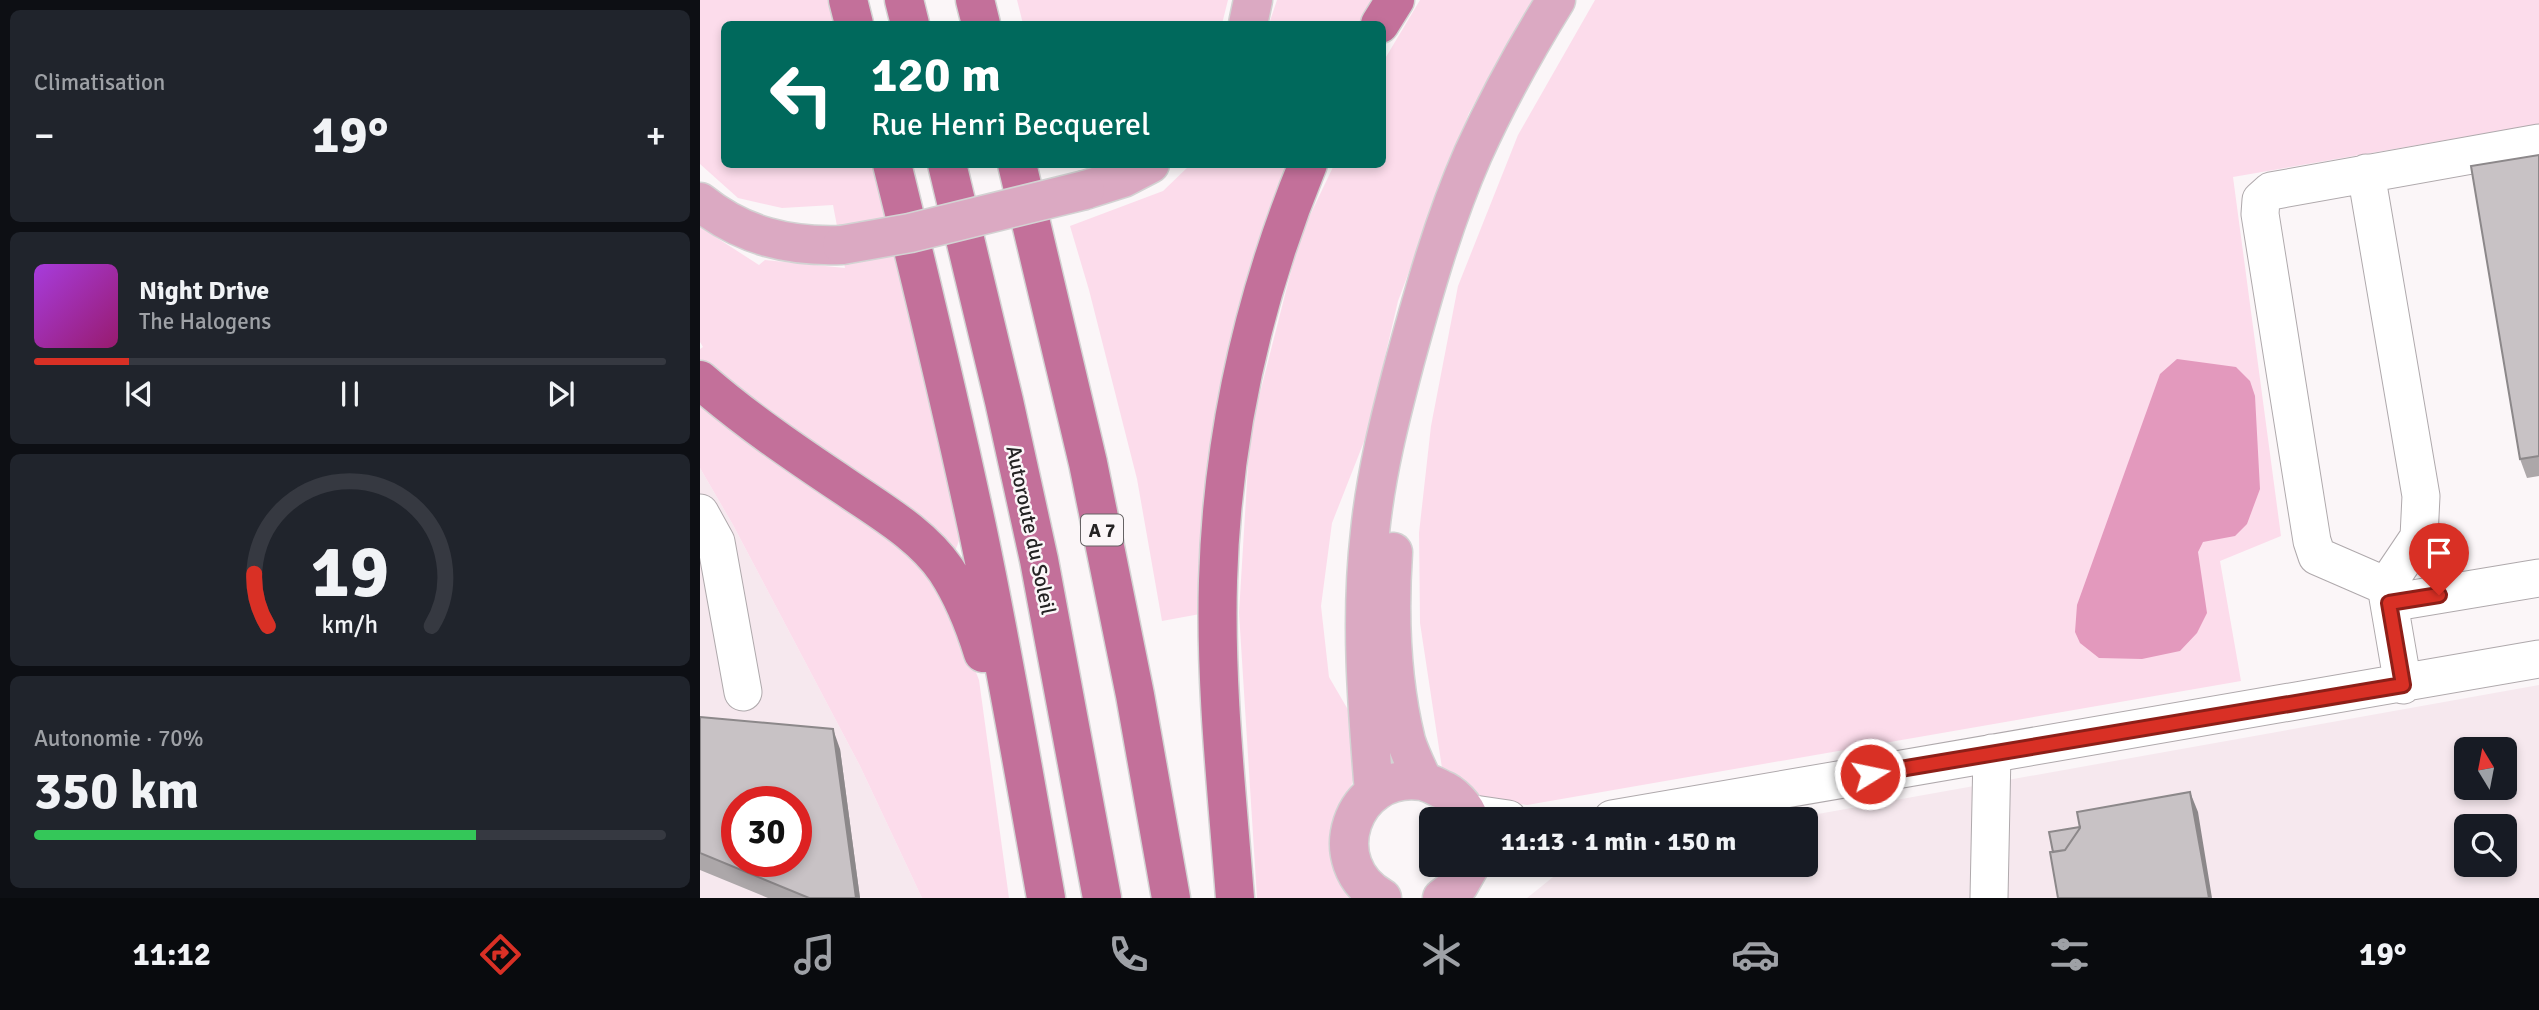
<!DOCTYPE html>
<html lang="fr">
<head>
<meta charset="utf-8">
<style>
  body { margin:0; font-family:Signika,sans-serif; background:#20242c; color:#f1f3f6; height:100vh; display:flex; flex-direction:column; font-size:26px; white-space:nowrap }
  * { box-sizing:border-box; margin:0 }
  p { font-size:23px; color:#9ea1a6 }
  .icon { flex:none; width:38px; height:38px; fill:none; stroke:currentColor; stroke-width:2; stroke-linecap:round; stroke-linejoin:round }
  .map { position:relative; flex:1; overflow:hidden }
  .side { display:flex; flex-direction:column; gap:10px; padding:10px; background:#0d0f14; width:700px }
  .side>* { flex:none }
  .banner { position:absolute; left:21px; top:21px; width:665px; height:147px; border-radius:10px; box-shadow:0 4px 10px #0003; background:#00695c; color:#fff; overflow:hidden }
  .needle { width:46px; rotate:350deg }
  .controls { position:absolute; left:1754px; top:737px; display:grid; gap:14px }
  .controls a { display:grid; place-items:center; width:63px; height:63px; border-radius:10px; background:#171b24; box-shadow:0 4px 10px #0003; font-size:35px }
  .speed { position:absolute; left:21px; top:786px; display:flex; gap:14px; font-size:35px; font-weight:700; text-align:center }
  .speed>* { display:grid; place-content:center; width:91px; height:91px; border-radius:50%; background:#171b24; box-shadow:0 4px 10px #0003; line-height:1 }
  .speed .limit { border:10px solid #d22; background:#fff; color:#111 }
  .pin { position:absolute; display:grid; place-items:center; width:60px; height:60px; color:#fff; margin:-72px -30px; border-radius:50% 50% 50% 0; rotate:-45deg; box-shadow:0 0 7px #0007 }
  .pin .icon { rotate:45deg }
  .me { position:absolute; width:77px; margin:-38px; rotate:80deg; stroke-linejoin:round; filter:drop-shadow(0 0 5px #0008) }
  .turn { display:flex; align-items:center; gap:24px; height:147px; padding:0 35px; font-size:32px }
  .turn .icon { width:91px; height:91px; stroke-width:2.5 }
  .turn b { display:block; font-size:49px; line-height:60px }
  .big { font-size:52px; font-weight:800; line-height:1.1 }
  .side .tile { flex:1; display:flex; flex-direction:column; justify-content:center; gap:10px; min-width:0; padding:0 24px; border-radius:10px; background:#20242c }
  .side .dial { align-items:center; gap:0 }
  .dial svg { height:182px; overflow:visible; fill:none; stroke:#363941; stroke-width:7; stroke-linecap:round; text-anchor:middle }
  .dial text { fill:#f1f3f6; stroke:none }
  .song { display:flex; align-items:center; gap:21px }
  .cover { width:84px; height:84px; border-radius:10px; background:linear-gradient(135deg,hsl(280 70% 55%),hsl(320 70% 35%)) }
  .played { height:7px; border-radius:4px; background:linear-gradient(90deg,#d93025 15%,#363941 15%) }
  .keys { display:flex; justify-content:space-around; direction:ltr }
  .heat { display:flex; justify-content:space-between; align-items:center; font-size:38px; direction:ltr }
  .charge { height:10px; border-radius:5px; background:linear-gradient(90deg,#34c759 70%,#363941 0) }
  .trip { position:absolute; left:719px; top:807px; width:399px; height:70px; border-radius:10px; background:#171b24; box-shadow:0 4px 10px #0003; font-weight:800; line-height:70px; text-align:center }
  .tab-bar { display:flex; height:112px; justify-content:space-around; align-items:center; background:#090b0e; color:#9ea1a6 }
  .tab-bar .icon { width:49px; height:49px }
  .tab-bar .active { color:#d93025 }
  .tab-bar b { font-size:32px; color:#f1f3f6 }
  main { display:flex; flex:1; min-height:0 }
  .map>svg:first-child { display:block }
</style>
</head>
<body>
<main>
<section class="side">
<div class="tile"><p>Climatisation</p>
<div class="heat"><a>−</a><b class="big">19°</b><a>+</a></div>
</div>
<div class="tile">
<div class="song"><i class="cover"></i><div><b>Night Drive</b><p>The Halogens</p></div></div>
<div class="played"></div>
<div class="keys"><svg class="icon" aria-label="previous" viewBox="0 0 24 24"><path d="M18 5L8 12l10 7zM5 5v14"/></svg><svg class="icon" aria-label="pause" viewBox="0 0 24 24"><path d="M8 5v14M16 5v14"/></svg><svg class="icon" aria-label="next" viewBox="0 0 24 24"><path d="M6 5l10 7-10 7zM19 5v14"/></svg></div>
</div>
<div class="tile dial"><svg viewBox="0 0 100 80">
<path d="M14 69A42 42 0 1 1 86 69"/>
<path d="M14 69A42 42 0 0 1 8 46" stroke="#d93025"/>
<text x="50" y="56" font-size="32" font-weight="700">19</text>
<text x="50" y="72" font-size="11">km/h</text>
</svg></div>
<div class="tile"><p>Autonomie · 70%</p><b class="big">350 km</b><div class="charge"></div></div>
</section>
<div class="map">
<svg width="1839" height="898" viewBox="0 0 1839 898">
  <rect width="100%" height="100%" fill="#fbf6f8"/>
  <path fill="#f6e8ee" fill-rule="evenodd" d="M0 468 33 525 160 766 222 898H0ZM37 802H96V861H37Z
    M1839 685V898H827L868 865 1106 864V819H1090ZM1766 749H1804V788H1766ZM1766 826H1804V864H1766Z"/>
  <path fill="#fcdceb" d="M0 0H129L136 24H24V164L174 165 260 538 242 586 279 680 309 898H222L160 766 33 525 0 468V349L3 347 0 342V227L59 265 65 260 145 268 133 205 82 208 38 198 0 164Z
    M317 0H528L522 24H323Z
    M577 0H678L665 24H569Z
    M720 0H835L769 113 698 301 667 434 632 523 621 606 629 677 654 720 662 750 652 784 631 828 635 867 657 898H557L539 613 550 432 600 236 634 165 682 164 683 62Z
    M895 0H1839V124L1533 177 1581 536 1520 561 1541 681 827 805 781 799 742 768 720 623 719 533 731 426 758 286 818 135Z
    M490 165H593L500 614 462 621 437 479 389 290 370 226 463 191Z"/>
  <path fill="#e399bd" d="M1477 359 1536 367 1550 381 1555 396 1560 489 1547 524 1535 536 1503 542 1498 552 1507 613 1497 633 1480 651 1442 659 1399 658 1380 643 1375 632 1377 605 1460 374Z"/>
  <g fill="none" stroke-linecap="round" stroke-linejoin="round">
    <defs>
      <path id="minor" d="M1666 173 1721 496 1719 537 1686 586
        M0 513 16 542 43 692
        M1686 586 1617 556 1612 541 1560 214 1561 200 1571 191 1839 143
        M1686 586 1703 685
        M1689 603 1839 578
        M767 813 808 819
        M912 819 1839 659
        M1289 898 1292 753"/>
      <path id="major" d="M548 24 553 0
        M385 190 423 178 450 164
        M0 202C42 236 89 247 142 245
        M693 552C689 613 691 681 706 741 710 754 717 768 723 781
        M674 792C667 706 660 618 670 532 676 473 690 418 705 361 724 291 744 220 773 154 797 101 825 50 856 0
        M682 898C621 864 651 772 721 781 728 782 735 786 741 789 752 793 766 807 769 819
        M742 898 759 885 771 864"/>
      <path id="highway" d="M148 0 154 24
        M204 0 210 24
        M275 0 281 24
        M680 24 695 0
        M192 164C222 285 251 406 277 527 303 650 324 774 346 898
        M247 164 304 401 339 560 402 898
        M317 164 388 463 435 695 471 898
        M0 380C46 420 96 454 147 488 182 512 222 535 246 570 263 596 274 624 283 653
        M535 898C527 793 515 686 518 581 522 437 553 298 608 164"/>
    </defs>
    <use href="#minor" stroke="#afa9ac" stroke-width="39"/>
    <use href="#major" stroke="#d3d3d3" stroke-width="41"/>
    <use href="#highway" stroke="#d3d3d3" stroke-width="41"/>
    <use href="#minor" stroke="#fff" stroke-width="37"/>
    <use href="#major" stroke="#dba9c2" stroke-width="38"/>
    <use href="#highway" stroke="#c3709a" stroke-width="38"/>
    <defs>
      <path id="major-bridge" d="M142 245 210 233 385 190"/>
    </defs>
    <use href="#major-bridge" stroke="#d3d3d3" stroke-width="41" stroke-linecap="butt"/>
    <use href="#major-bridge" stroke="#dba9c2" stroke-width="38"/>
  </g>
  <path fill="#aca7a9" d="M1839 155V476L1827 478 1820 459Z
    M0 717 140 749 160 898H68L0 870Z"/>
  <path fill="#8c888a" d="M133 729 140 749 160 898H156Z
    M1490 792 1498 812 1512 898H1509Z"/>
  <path fill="#c8c2c5" stroke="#8c888a" stroke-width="2" fill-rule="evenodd" d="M1839 155V456L1820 459 1771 166Z
    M0 717 133 729 156 898H109L0 853ZM37 802H96V861H37Z
    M1490 792 1509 898H1358L1350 852 1365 850 1380 828 1377 812Z
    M1380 827V828L1365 850 1353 852 1349 832Z"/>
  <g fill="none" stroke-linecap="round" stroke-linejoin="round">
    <defs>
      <path id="route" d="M1170 774 1703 685 1689 603 1739 595"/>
    </defs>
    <use href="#route" stroke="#8d1f18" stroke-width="18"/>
    <use href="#route" stroke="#d93025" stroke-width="12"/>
  </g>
  <g text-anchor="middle" stroke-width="5" stroke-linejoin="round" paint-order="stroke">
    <rect fill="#fbf6f8" stroke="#656264" stroke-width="2" x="381" y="514.5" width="42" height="31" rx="5"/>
    <g font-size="19" font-weight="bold" fill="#252324">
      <text x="402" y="537">A 7</text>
    </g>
    <g font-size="21" fill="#252324" stroke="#fbf6f8">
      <text transform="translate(331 530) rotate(78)" y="7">Autoroute du Soleil</text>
    </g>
  </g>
</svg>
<div class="controls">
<a><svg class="needle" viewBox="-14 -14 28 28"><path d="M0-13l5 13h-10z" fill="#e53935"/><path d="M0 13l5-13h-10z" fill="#9ea1a6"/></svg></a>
<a><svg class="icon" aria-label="search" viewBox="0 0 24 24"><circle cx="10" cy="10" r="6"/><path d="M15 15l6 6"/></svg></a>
</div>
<div class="speed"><div class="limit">30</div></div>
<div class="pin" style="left:1739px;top:595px;background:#d93025"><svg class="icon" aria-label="arrive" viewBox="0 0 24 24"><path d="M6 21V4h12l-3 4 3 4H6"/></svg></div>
<svg class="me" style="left:1170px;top:774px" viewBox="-20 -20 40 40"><circle r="17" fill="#d93025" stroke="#fff" stroke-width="3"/><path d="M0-11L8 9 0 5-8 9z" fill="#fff"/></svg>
<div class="trip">11:13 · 1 min · 150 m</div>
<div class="banner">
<div class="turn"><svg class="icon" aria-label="left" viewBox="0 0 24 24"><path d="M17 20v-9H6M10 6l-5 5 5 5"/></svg><div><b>120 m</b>Rue Henri Becquerel</div></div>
</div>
</div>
</main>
<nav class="tab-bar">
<b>11:12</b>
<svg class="icon active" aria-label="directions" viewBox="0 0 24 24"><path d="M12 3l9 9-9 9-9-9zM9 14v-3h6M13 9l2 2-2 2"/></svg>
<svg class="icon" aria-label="music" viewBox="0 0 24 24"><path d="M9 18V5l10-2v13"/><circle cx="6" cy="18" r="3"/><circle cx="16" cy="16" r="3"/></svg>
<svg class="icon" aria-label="phone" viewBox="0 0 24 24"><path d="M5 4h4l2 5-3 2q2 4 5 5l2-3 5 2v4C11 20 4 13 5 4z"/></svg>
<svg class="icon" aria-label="climate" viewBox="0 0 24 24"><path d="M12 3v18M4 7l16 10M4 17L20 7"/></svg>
<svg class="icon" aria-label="car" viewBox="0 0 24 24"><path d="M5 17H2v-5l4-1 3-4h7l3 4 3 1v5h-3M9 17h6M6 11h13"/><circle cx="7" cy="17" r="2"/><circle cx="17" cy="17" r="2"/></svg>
<svg class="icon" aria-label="filters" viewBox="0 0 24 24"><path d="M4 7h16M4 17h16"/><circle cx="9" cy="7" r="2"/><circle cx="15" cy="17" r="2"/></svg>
<b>19°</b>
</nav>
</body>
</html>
